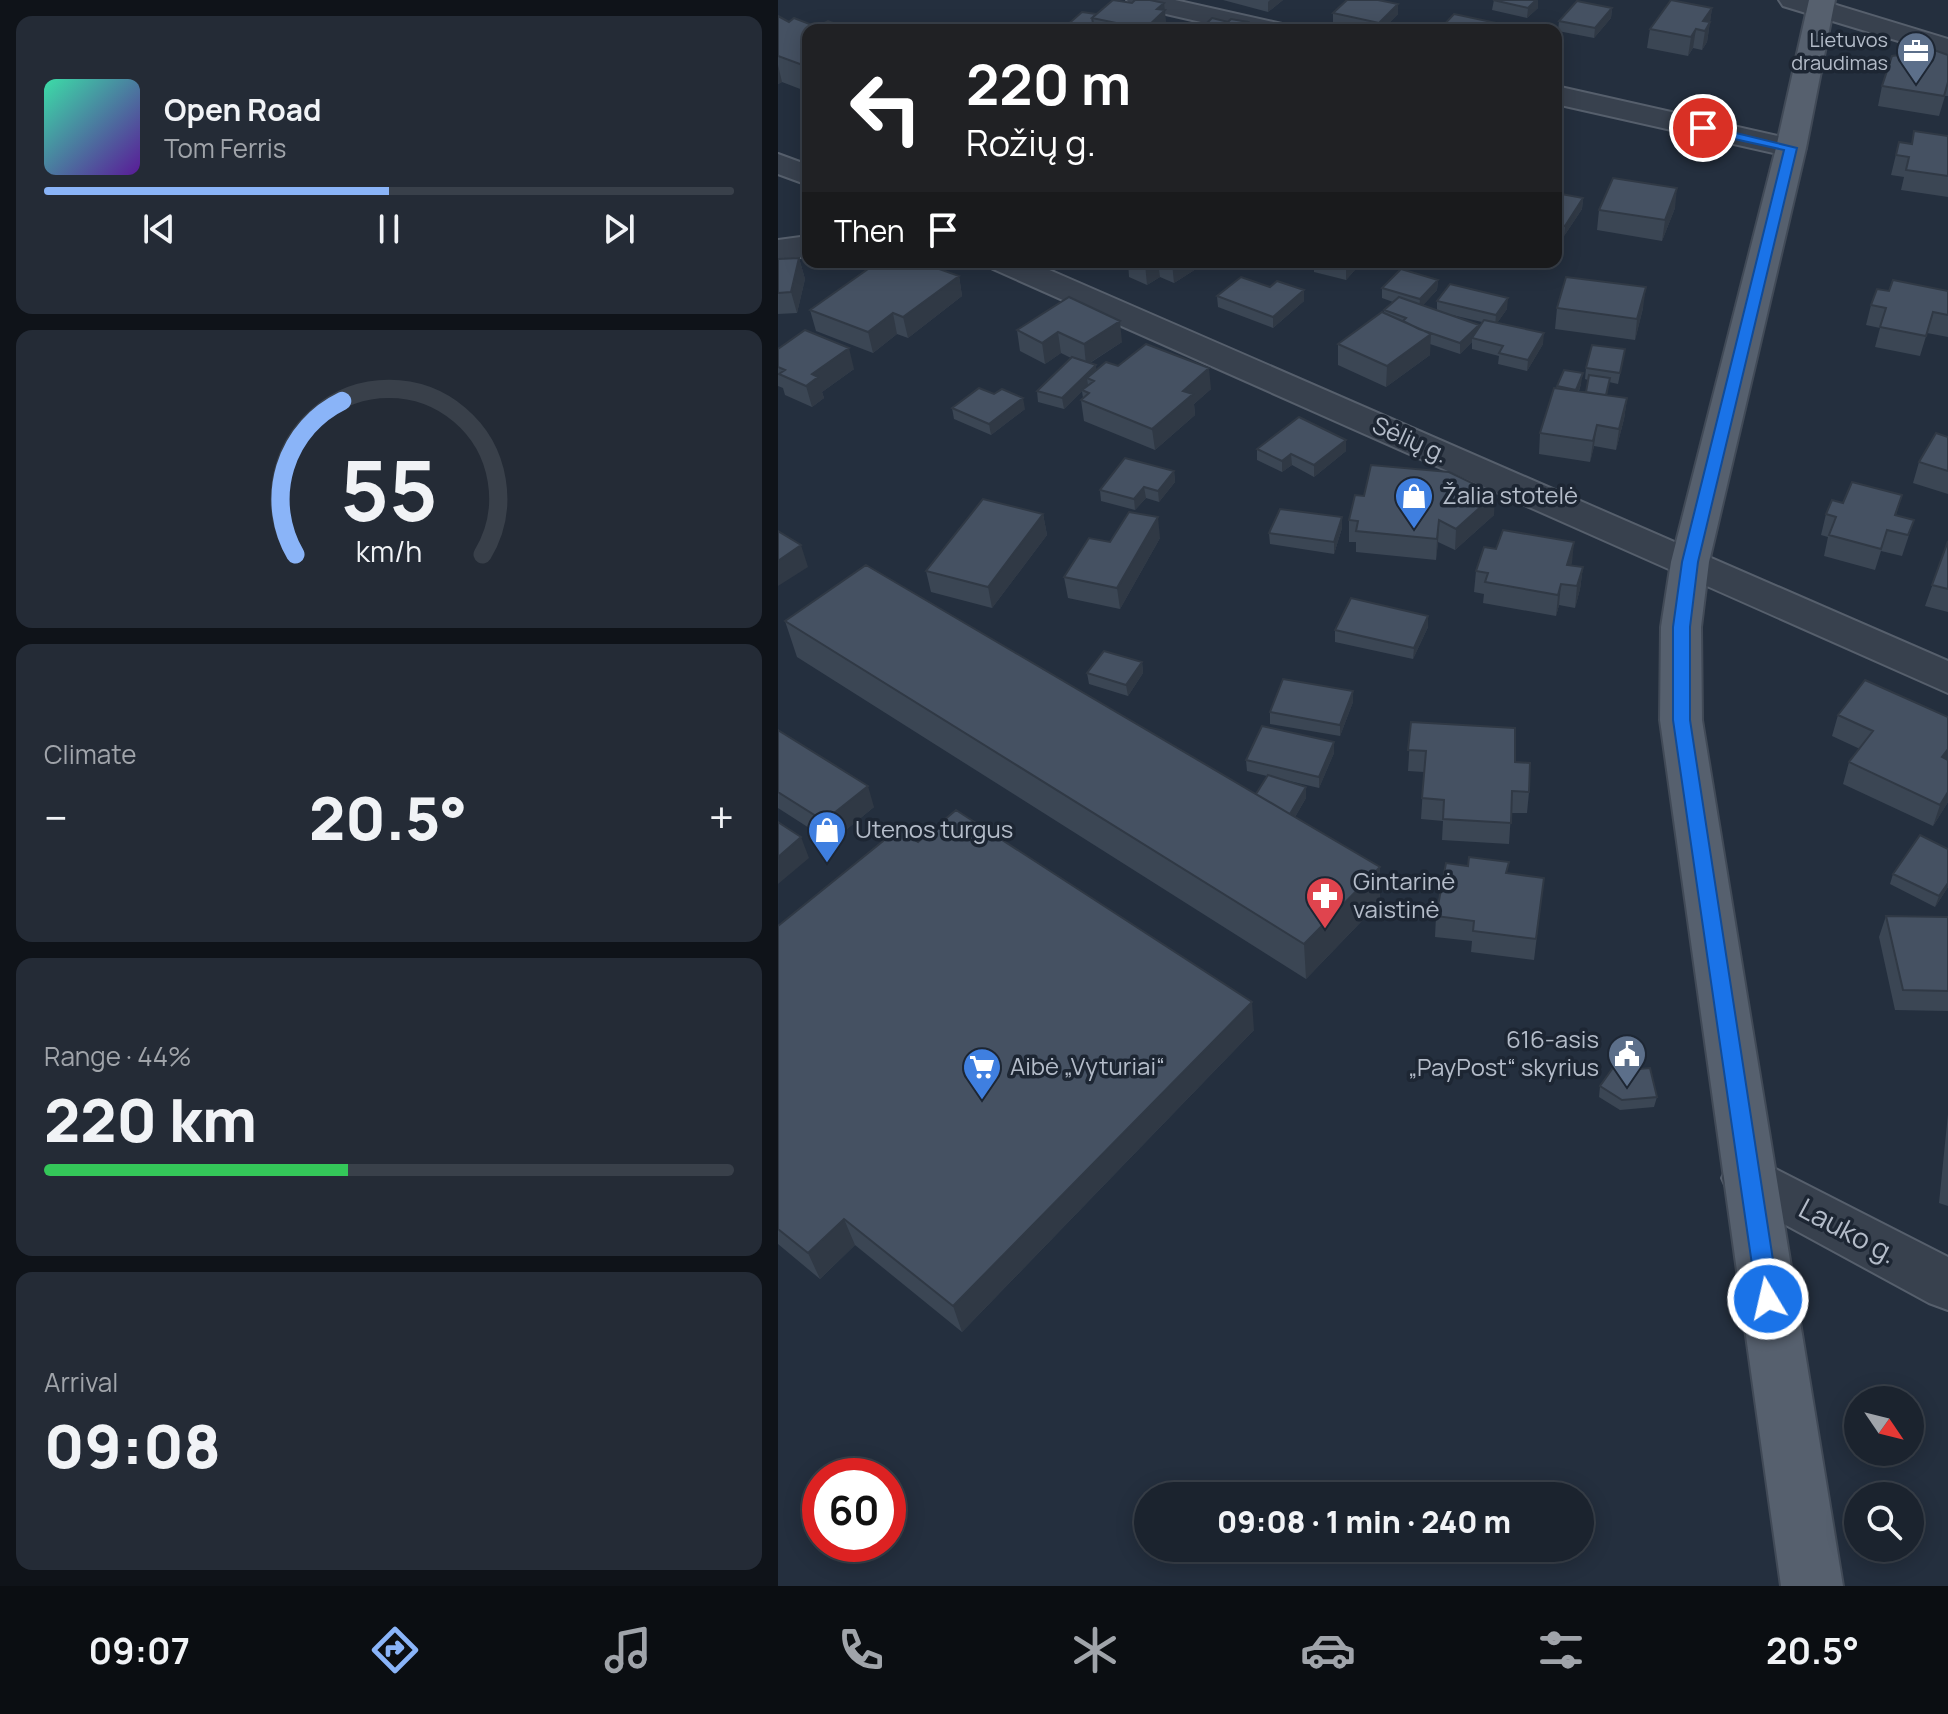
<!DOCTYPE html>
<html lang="en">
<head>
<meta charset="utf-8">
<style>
  body { margin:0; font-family:Manrope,sans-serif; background:#242b36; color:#f1f3f6; height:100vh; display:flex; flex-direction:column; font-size:30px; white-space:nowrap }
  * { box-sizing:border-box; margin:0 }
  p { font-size:26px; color:#a0a4aa }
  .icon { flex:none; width:44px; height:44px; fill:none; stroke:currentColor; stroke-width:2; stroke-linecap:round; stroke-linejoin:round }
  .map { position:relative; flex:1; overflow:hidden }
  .drawer { display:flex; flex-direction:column; gap:16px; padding:16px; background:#0f1319; width:778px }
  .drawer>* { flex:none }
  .top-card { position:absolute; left:24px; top:24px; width:760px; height:244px; border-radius:16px; box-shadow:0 4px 20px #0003,0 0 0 2px #39404a; background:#202124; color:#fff; overflow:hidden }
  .needle { width:52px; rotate:125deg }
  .fabs { position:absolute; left:1066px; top:1386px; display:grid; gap:16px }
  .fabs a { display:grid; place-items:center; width:80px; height:80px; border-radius:50%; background:#1b232e; box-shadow:0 4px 20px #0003,0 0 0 2px #39404a; font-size:40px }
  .speed { position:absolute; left:24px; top:1458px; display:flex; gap:16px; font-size:40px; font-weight:700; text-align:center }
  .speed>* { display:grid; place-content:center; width:104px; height:104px; border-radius:50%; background:#1b232e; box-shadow:0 4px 20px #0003,0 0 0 2px #39404a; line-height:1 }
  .speed .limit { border:12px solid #d22; background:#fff; color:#111 }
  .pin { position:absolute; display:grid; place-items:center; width:68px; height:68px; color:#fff; margin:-34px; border:4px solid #fff; border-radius:50%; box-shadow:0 2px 8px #0007 }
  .me { position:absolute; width:88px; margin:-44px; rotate:351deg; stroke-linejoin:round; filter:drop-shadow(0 0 6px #0008) }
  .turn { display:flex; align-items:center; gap:28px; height:168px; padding:0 32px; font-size:36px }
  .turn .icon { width:104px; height:104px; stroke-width:2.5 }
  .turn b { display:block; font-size:56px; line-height:68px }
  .then { display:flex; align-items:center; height:76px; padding:0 32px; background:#0003; gap:16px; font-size:30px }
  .big { font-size:60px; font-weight:800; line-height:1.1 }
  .drawer .tile { flex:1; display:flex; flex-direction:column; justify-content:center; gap:12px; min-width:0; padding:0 28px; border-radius:16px; background:#242b36 }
  .drawer .dial { align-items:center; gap:0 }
  .dial svg { height:208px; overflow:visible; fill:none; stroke:#39404a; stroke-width:7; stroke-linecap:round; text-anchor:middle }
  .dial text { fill:#f1f3f6; stroke:none }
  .song { display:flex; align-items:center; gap:24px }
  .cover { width:96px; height:96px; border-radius:12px; background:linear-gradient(135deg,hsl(160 70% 55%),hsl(270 70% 35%)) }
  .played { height:8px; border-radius:4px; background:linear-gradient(90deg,#8ab4f8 50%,#39404a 50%) }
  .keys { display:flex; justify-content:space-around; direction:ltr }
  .heat { display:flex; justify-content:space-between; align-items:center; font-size:44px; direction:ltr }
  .charge { height:12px; border-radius:6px; background:linear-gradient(90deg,#34c759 44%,#39404a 0) }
  .trip { position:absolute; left:356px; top:1482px; width:460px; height:80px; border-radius:40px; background:#1b232e; box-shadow:0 4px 20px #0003,0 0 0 2px #39404a; font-weight:800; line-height:80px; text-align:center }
  .tabs { display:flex; height:128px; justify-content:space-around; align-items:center; background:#0b0e12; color:#a0a4aa }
  .tabs .icon { width:56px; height:56px }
  .tabs .selected { color:#8ab4f8 }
  .tabs b { font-size:36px; color:#f1f3f6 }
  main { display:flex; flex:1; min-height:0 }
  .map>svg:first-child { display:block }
</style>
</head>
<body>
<main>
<section class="drawer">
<div class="tile">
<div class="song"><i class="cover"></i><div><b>Open Road</b><p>Tom Ferris</p></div></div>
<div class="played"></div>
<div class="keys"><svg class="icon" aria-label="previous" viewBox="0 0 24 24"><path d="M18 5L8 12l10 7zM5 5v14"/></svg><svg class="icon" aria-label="pause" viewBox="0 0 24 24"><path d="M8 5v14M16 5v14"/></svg><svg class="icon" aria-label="next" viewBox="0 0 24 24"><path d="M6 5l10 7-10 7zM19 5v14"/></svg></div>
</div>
<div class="tile dial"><svg viewBox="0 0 100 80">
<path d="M14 69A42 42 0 1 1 86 69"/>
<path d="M14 69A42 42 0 0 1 32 10" stroke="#8ab4f8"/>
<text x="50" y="56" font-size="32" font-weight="700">55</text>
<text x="50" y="72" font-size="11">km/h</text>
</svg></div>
<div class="tile"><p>Climate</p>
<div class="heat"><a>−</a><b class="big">20.5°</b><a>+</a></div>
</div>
<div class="tile"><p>Range · 44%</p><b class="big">220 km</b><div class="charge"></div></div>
<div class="tile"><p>Arrival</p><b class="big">09:08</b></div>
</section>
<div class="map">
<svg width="1170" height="1586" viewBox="0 0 1170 1586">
  <rect width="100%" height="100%" fill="#242f3e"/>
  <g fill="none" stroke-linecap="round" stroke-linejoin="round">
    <defs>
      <path id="street" d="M349 0H397L504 24 508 30H458L353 6Z
        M1001 0H1042L1170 39V56L1005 6Z
        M778 86 1013 139 1024 142 1028 148 1024 154 1013 157 778 104Z
        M0 154 30 165V185L0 174Z
        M30 236V256L0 260V240Z
        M210 262H253L1170 661V693L215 269Z
        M970 1155 1170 1257V1310L1151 1303 951 1194 944 1178 951 1162Z"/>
      <path id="primary" d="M1031 0H1057L1028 148 931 562 923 627 924 720 1065 1586H1003L882 720 883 627 893 562 998 148Z"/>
    </defs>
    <use href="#street" stroke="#565f6c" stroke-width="4"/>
    <use href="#primary" stroke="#414a57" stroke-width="4"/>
    <use href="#street" fill="#38414e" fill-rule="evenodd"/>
    <use href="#primary" fill="#56606e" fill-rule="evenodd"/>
  </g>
  <path fill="#3b4654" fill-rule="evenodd" d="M445 0H505L490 12Z
    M716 0H760V8L749 18 714 10Z
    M834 8 833 18 816 38 780 31 781 21Z
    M934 8 929 42 924 50 915 48 910 56 869 48 872 29Z
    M386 10 388 30H289L288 26 318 14Z
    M555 13 620 14 604 30H587L555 23Z
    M0 16 11 22 39 27H66L30 30V92L4 82 0 84Z
    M1170 55V96H1167L1161 116 1100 106 1104 86Z
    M1170 136V197L1123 190 1126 177 1113 175 1121 142 1133 144Z
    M778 193 805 198 804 209 786 236 778 234Z
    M897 208 884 241 819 230 821 210Z
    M21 258 27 279 19 313 0 314V259Z
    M350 262H429L396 283 382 277 369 285 351 277Z
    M536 262H584L568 280 536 272Z
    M145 268 181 276 184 296 130 338 119 334 95 353 38 331 32 310Z
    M660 280 659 290 645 305 659 310V301L729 309 719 323 765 344 749 371 720 364 721 356 694 349V342L682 354 652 344V355L608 387 560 365V344L606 313V310L615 302 604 298V288ZM670 314 704 322 701 328Z
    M492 287 526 301 495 328 440 307 439 296Z
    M1111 291H1170V337L1149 333 1142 356 1097 347 1102 328 1088 325 1093 305Z
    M291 297 344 342 312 363 319 370 340 366 433 389 416 404 417 415 377 450 306 421 303 400 305 398 304 391 286 409 260 402 259 391 293 358 283 353 267 364 242 351 239 330Z
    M779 308H865L857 340 777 329Z
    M0 349 76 369 44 392 46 398 34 407 7 395 5 388 0 386Z
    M845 360 840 384 831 382 829 395 849 398 846 419 838 450 816 446 812 462 761 454 762 433 779 386 803 384 801 391 808 392 810 380 807 379 808 368Z
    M216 394 247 409 213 435 176 419 174 408Z
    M1170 437V494L1135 483 1141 462Z
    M568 440V451L536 477 514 465 504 472 479 460V449Z
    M396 471 397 482 381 502 368 498 357 510 323 501 322 490Z
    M1124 495 1118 515 1136 520 1124 556 1103 551 1097 570 1046 556 1050 537 1043 535 1048 514 1065 503Z
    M265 514 269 535 214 608 153 592 148 571Z
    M716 515 677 550 660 542 658 560 578 552V542H571V520Z
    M564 517V528L556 554 492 544 491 533Z
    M382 538 342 609 290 598 286 577 332 542Z
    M1170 541V612L1147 606Z
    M793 565 805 567 802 589 797 608 781 605 778 616 705 603 706 594 696 592 698 571Z
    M650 616V627L635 659 557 642V630Z
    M7 621 478 794 489 776 469 771 468 760 556 753 541 788 503 779 528 787V798L517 817 602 867V902L528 979 19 657Z
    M364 662 365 673 350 696 311 684 309 673Z
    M575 702 562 736 492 724V712Z
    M1060 715 1170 717V802L1155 826 1065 784 1071 762 1082 749 1054 736Z
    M633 722 737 762 751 792 749 813H733L731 844 664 840 665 821 643 819 646 772 630 771Z
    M0 730 96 807 53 842 0 808Z
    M140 842 476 1030 184 1332 77 1245 42 1279 0 1244V926Z
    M1170 849V887L1157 907 1112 884 1115 874Z
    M730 873 766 878 756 960 693 952 694 941 657 937 658 916Z
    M1108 916 1170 917V1011L1117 1010 1101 937Z
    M861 1069 879 1097 876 1107 842 1110 821 1097 822 1086Z
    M1170 1114V1206L1161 1203Z"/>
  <path fill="#303945" d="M492 0H505L490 12V2Z
    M758 0H760V8L749 18 750 8Z
    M386 3 389 29 367 30 379 9Z
    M620 4V14L604 30H601V23Z
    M834 8 833 18 816 38 817 28Z
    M934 8 929 42 924 50 927 31 925 21Z
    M315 23V30H307Z
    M918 29 915 48 910 56 913 37Z
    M0 65 4 82 0 84Z
    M899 188 897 208 884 241 887 220Z
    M805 198 804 209 786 236 787 226Z
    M21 258 27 279 19 313 13 292Z
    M371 262H380L382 277 369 285 367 264Z
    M396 262H429L396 283 394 263Z
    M575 262H584L568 280V269Z
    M181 276 184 296 130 338 125 317Z
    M660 280 659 290 641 310 642 299Z
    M868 287 865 308 857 340 859 319Z
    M526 290V301L495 328V317Z
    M730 298 729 309 717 326 718 315Z
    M115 313 119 334 95 353 90 332Z
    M342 321 344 342 308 365 306 344Z
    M701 325 700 336 694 338V342L682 354V343Z
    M280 332 283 353 267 364 264 343Z
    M766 333 765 344 749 371 750 360Z
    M653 334 652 355 608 387 609 366Z
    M71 348 76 369 44 392 46 398 34 407 28 386 34 374Z
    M318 365 319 376 309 378 310 385 286 409 284 398Z
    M431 368 433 389 416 404 417 415 377 450 374 429 405 391Z
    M805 373 803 384 797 401 798 390Z
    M245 398 247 409 213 435 211 424Z
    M849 398 846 419 838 450 841 429Z
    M819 425 816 446 812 462 815 441Z
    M568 440V451L536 477V465Z
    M513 454 514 465 504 472V461Z
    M396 471 397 482 381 502 380 491Z
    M366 487 368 498 357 510 356 499Z
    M717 494 716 515 677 550 678 529Z
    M265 514 269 535 214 608 210 587Z
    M380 517 382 538 342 609 339 588Z
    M564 517V528L556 554V542Z
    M661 520 660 542 658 560 659 539Z
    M796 542 794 563 787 586 789 565Z
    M23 545 30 567 0 586V561Z
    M805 567 802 589 797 608 799 586Z
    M783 584 781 605 778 616 780 595Z
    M650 616V627L635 659 636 648Z
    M364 662 365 673 350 696 348 685Z
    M575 691V702L562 736V725Z
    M556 742V753L541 788V777Z
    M1170 749V760L1164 757Z
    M90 786 96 807 53 842 46 821Z
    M528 787V798L507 834V823Z
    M1170 792V802L1155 826 1162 805Z
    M23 837 31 858 0 884V857Z
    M602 867V902L528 979 526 944Z
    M1170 883V887L1157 907 1161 896Z
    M474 1002 476 1030 184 1332 175 1306Z
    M66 1219 77 1245 42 1279 30 1253Z"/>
  <path fill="#455162" stroke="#303945" stroke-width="2" d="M335 0 354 3 357 0H372L386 3 379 9 387 10 367 29 314 18Z
    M569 0H600L620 4 601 23 555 13Z
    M715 0H758L750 8Z
    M893 0 934 8 925 21 932 22 927 31 918 29 913 37 872 29Z
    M799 1 834 8 817 28 781 21Z
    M304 12 318 14 314 18 315 23 307 29 288 26Z
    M676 14 728 25 723 30H661Z
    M0 16 11 22 16 18 39 27 50 21 66 27 60 30H30V67L0 56Z
    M434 18 450 22 453 19 470 22 467 25 486 29 422 30Z
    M1156 50 1170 55V82L1166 96 1104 86 1114 56Z
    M1136 131 1170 136V176L1128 170 1131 157 1118 155 1121 142 1134 144Z
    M835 178 899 188 887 220 821 210Z
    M778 193 805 198 787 226 778 224Z
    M21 258 13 292 0 293V259Z
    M100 262H128L145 268 150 265 181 276 125 317 115 313 90 332 32 310Z
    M539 262H575L568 269Z
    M623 269 660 280 642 299 604 288Z
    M463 277 492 287 499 281 526 290 495 317 439 296Z
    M788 277 868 287 859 319 779 308Z
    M1115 280 1170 291V315L1155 312 1148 336 1102 327 1108 308 1093 305 1099 289 1111 291Z
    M672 284 730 298 718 315 659 301Z
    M291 297 342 321 306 344 280 332 264 343 239 330Z
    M621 297 701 325 682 343 641 329 625 321 628 318 606 310Z
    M604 312 653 334 609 366 560 344Z
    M706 320 766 333 750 360 721 353 725 346 694 338Z
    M27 330 71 348 34 374 40 377 28 386 1 374 7 370 0 367V349Z
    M368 344 431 368 405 391 415 394 374 429 303 400 311 393 304 390 316 381 309 378 328 362 340 366Z
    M814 345 847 349 842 373 808 368Z
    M294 357 318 365 284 398 259 391Z
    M786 370 805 373 798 390 779 386Z
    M811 375 832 378 828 395 808 392Z
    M201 388 216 394 224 389 245 398 211 424 174 408Z
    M776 388 849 398 841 429 819 425 815 441 762 433Z
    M521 417 568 440 536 465 513 454 504 461 479 449Z
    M1158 433 1170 437V471L1141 462Z
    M347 458 396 471 380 491 366 487 356 499 322 490Z
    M593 465 671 472 717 494 678 529 661 520 659 539 578 531 580 521 571 520 577 495 586 496Z
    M1074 482 1124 495 1117 515 1136 520 1130 535 1109 530 1103 549 1051 535 1058 517 1048 514 1054 500 1065 503Z
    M205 499 265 514 210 587 148 571Z
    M502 509 564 517 556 542 491 533Z
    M351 512 380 517 339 588 286 577 311 538 332 542Z
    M725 530 796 542 789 565 805 567 799 586 783 584 780 595 707 582 710 573 698 571 706 547 718 549Z
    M0 531 23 545 0 561Z
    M1170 541V589L1154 585Z
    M88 565 602 867 526 944 7 621Z
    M573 598 650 616 636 648 557 630Z
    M326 651 364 662 348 685 309 673Z
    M505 679 575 691 562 725 492 712Z
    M1087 680 1170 717V749L1164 757 1170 760V792L1162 805 1071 762 1095 731 1060 715Z
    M633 722 737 728V762L752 763 751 792 734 791 733 823 665 819 666 800 644 798 648 751 630 750Z
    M484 726 556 742 541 777 468 760Z
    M0 730 90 786 46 821 0 792Z
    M490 775 528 787 512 814 478 794Z
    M178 810 474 1002 175 1306 66 1219 30 1253 0 1229V926L120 829 140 842Z
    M0 822 23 837 0 857Z
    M1142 835 1170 849V883L1161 896 1115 874Z
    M691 857 731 862 728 873 766 878 758 939 695 931 696 921 658 916 668 863 690 866Z
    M1108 916 1170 917V991L1125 990Z
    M842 1058 861 1069 872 1068 879 1097 844 1100 822 1086Z"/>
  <path fill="#1a73e8" stroke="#114b97" stroke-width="2" d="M925 125 1019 148 920 562 912 627V720L1001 1299 998 1307 990 1310 982 1307 979 1299 895 720V627L904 562 1006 150 920 131 919 128Z"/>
  <defs>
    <symbol id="office-pin" viewBox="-11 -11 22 30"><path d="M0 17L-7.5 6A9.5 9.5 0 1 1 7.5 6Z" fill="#5c6f8a" stroke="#1d2633"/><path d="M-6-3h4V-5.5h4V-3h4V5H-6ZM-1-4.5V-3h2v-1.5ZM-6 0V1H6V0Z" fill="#fff"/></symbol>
    <symbol id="shop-pin" viewBox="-11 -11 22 30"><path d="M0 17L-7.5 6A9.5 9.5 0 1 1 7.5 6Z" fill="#3f7fe0" stroke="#1d2633"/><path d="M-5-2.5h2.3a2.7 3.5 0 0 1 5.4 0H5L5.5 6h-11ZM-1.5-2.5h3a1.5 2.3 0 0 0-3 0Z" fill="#fff"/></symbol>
    <symbol id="pharmacy-pin" viewBox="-11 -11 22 30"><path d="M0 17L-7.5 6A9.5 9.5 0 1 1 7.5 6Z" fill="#e0444e" stroke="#1d2633"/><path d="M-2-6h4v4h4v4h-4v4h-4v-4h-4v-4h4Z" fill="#fff"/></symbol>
    <symbol id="civic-pin" viewBox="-11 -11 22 30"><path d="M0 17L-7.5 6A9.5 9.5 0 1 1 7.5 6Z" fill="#5c6f8a" stroke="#1d2633"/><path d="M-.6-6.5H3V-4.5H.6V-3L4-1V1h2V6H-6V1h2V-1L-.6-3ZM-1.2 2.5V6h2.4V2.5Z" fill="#fff"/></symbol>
    <symbol id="supermarket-pin" viewBox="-11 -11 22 30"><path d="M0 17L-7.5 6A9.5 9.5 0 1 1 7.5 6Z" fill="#3f7fe0" stroke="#1d2633"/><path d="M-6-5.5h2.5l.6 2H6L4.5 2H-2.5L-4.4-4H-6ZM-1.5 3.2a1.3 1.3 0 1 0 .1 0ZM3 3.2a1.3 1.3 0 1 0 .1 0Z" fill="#fff"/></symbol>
  </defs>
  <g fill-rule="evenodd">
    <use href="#office-pin" x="1116" y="29" width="44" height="60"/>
    <use href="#shop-pin" x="614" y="474" width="44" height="60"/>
    <use href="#shop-pin" x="27" y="808" width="44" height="60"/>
    <use href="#pharmacy-pin" x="525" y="874" width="44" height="60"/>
    <use href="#civic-pin" x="827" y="1032" width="44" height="60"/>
    <use href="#supermarket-pin" x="182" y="1045" width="44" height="60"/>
  </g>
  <g text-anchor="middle" stroke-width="7" stroke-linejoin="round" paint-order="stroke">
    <g font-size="20" fill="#b4bcc9" stroke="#1d2633" text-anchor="end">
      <text x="1110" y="47">Lietuvos<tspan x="1110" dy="23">draudimas</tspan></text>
    </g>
    <g font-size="24" fill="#b4bcc9" stroke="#1d2633">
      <text transform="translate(632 440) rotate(24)" y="8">Sėlių g.</text>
    </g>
    <g font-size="24" fill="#b4bcc9" stroke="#1d2633" text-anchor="start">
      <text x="664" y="504">Žalia stotelė</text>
      <text x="77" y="838">Utenos turgus</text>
      <text x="575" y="890">Gintarinė<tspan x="575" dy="28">vaistinė</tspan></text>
      <text x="821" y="1048" text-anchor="end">616-asis<tspan x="821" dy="28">„PayPost“ skyrius</tspan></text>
      <text x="232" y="1075">Aibė „Vyturiai“</text>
    </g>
    <g font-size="28" fill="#b4bcc9" stroke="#1d2633">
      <text transform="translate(1070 1231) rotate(28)" y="10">Lauko g.</text>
    </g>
  </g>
</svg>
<div class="fabs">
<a><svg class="needle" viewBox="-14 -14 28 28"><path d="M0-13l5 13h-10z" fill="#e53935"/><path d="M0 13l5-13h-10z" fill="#a0a4aa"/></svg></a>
<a><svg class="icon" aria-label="search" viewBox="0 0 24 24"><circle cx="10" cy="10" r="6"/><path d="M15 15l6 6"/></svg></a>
</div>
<div class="speed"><div class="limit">60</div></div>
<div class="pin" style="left:925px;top:128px;background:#d93025"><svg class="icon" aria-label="arrive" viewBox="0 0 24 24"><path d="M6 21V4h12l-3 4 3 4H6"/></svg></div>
<svg class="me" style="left:990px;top:1299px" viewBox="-20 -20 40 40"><circle r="17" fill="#1a73e8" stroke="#fff" stroke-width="3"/><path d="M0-11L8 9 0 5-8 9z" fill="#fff"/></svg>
<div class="trip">09:08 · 1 min · 240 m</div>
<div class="top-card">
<div class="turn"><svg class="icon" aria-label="left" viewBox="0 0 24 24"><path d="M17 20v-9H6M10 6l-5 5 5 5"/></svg><div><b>220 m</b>Rožių g.</div></div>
<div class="then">Then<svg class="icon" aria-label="arrive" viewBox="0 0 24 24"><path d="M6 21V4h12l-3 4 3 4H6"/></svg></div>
</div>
</div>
</main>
<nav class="tabs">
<b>09:07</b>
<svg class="icon selected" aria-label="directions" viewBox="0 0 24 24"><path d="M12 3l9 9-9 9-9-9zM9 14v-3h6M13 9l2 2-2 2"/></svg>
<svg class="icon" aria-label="music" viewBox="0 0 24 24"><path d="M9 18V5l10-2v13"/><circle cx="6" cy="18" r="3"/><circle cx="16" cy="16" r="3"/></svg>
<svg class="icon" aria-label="phone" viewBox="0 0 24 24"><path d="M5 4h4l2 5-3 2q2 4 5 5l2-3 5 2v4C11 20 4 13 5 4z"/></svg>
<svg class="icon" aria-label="climate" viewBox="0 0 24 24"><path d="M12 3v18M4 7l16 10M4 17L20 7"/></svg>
<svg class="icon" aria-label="car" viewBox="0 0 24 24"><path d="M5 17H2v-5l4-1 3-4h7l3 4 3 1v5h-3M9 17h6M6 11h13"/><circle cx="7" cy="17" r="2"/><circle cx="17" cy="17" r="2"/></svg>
<svg class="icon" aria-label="filters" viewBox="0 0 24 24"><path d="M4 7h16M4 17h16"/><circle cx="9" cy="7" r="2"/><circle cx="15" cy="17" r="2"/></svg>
<b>20.5°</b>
</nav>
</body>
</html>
